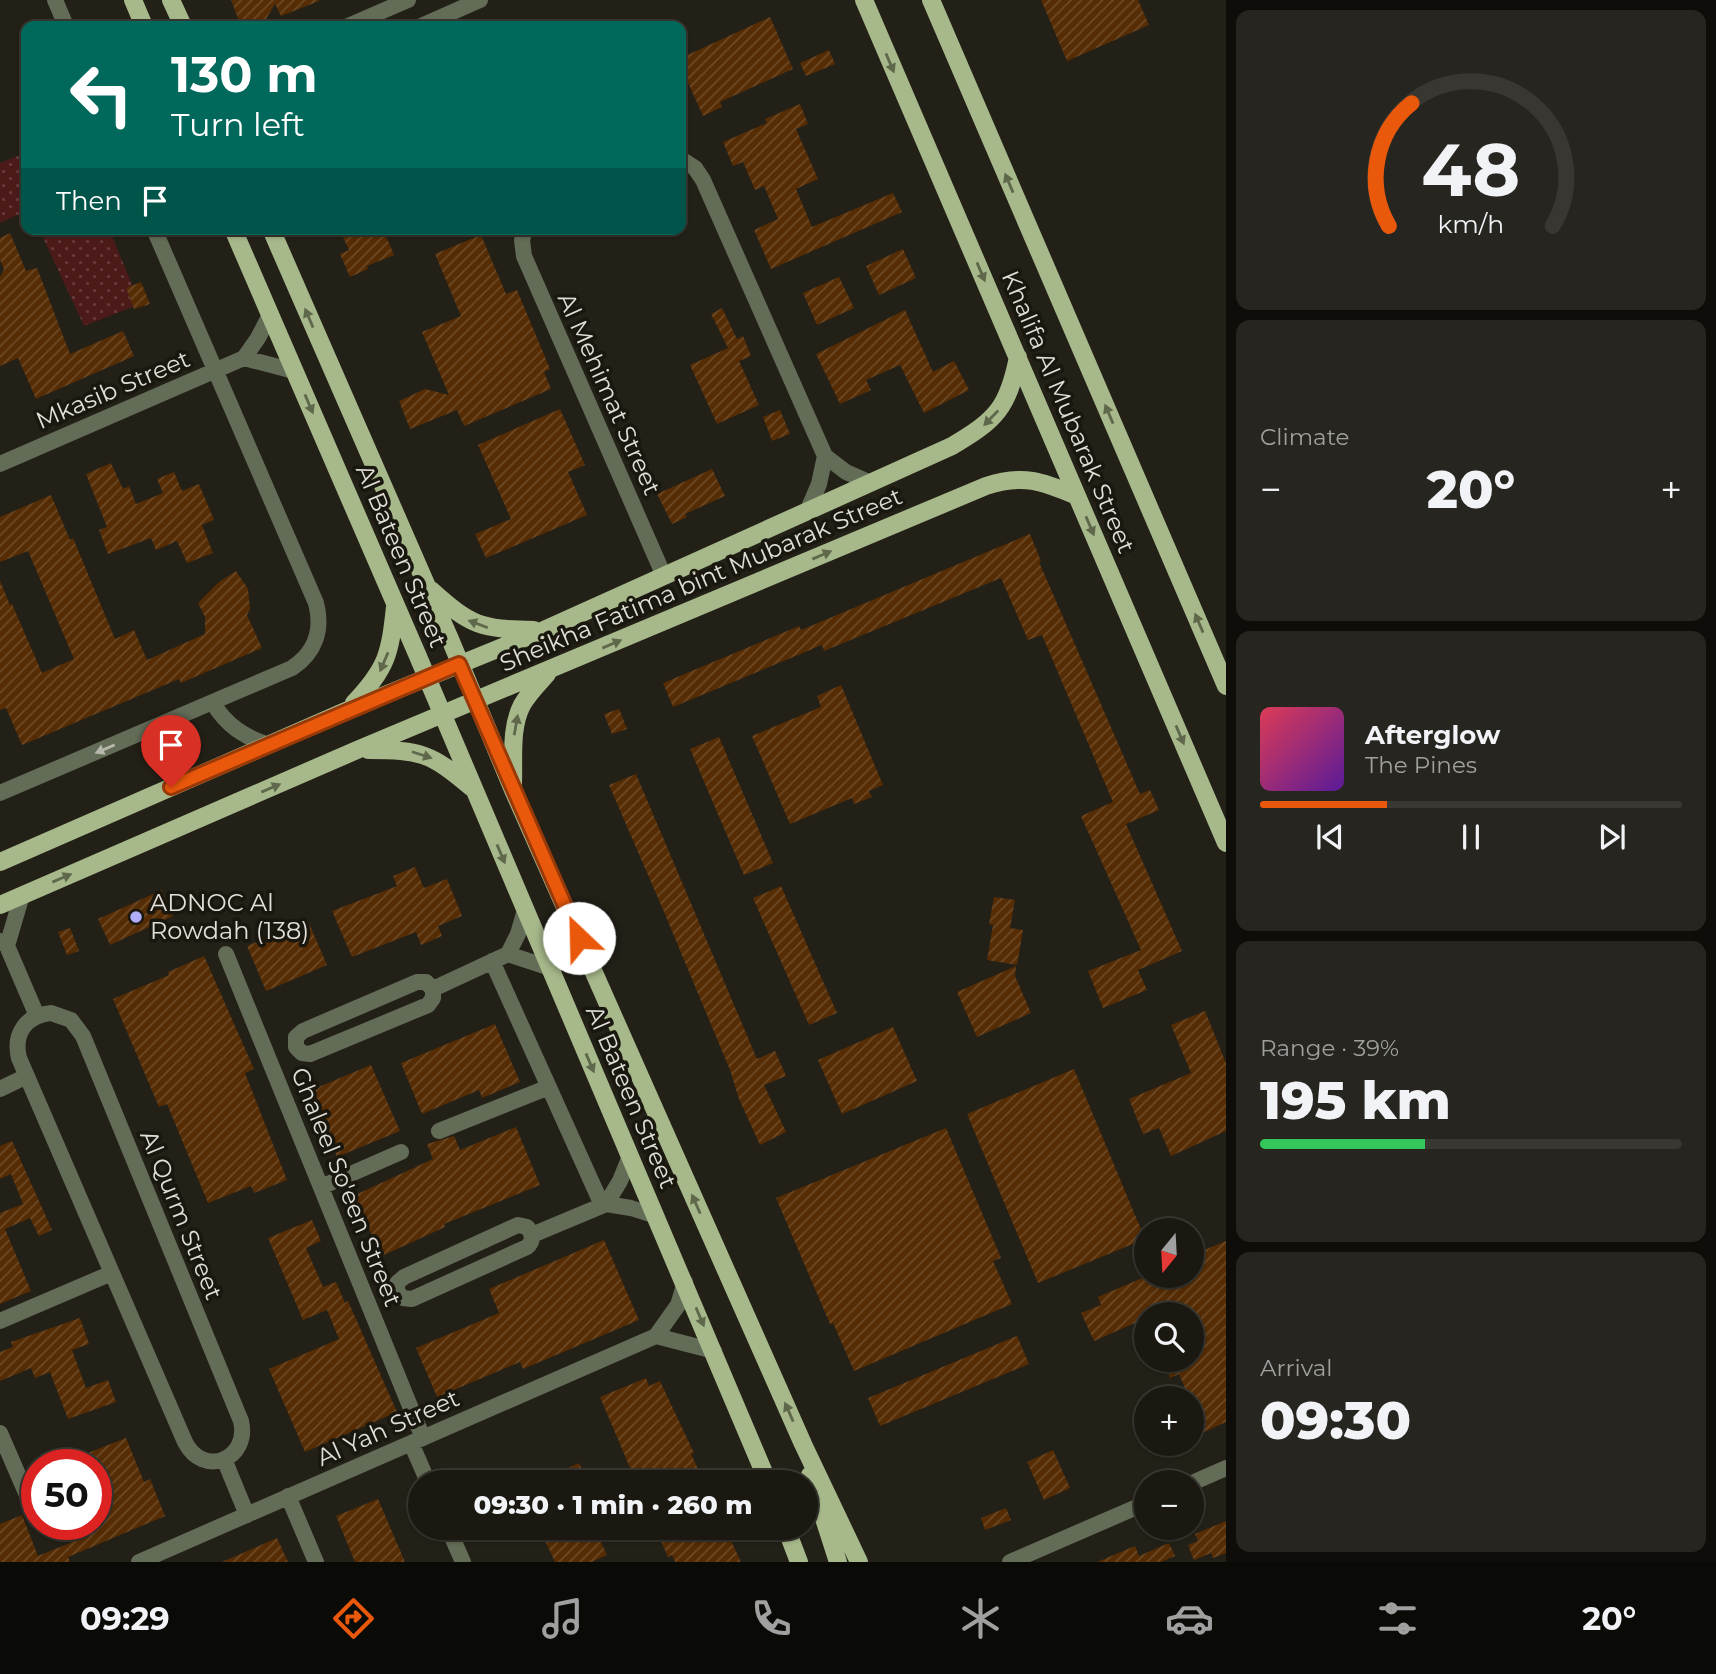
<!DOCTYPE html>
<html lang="en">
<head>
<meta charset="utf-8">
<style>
  body { margin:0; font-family:Montserrat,sans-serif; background:#27251f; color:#f1f3f6; height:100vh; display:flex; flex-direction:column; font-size:26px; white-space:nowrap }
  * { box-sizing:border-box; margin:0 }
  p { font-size:23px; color:#9fa09f }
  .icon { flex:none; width:38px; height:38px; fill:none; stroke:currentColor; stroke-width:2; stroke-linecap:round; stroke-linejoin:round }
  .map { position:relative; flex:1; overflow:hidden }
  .details { display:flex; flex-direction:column; gap:10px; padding:10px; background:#0e0d09; width:490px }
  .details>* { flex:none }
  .banner { position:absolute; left:21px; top:21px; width:665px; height:214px; border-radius:14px; box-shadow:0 2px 5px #0004,0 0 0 2px #383731; background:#00695c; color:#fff; overflow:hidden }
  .needle { width:46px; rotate:198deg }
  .tools { position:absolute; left:1134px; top:1218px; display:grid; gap:14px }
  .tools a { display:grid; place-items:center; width:70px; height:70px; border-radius:50%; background:#1a1811; box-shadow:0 2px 5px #0004,0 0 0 2px #383731; font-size:35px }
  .speed { position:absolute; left:21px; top:1449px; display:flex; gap:14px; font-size:35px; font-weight:700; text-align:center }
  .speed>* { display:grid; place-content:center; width:91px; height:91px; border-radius:50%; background:#1a1811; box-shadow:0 2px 5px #0004,0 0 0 2px #383731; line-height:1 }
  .speed .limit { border:10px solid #d22; background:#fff; color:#111 }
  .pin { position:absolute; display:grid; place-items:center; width:60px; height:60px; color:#fff; margin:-72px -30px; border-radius:50% 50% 50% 0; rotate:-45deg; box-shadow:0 0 7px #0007 }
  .pin .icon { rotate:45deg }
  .me { position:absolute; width:77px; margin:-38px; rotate:336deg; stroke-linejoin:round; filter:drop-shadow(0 0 5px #0008) }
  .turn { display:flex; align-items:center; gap:24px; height:147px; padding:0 35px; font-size:32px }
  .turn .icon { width:91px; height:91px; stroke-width:2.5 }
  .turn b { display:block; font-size:49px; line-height:60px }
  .then { display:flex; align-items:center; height:66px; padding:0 35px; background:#0003; gap:14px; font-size:26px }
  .big { font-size:52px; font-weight:800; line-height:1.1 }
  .details .tile { flex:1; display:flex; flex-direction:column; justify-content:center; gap:10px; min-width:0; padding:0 24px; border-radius:14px; background:#27251f }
  .details .dial { align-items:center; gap:0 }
  .dial svg { height:182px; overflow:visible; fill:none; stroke:#383731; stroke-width:7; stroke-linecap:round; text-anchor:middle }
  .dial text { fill:#f1f3f6; stroke:none }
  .song { display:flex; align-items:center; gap:21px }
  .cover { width:84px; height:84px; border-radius:10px; background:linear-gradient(135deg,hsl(350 70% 55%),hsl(270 70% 35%)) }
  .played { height:7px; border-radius:4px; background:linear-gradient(90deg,#ea580c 30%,#383731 30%) }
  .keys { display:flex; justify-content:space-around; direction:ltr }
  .heat { display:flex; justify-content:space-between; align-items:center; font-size:38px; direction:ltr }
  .charge { height:10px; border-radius:5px; background:linear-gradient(90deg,#34c759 39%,#383731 0) }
  .trip { position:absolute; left:408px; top:1470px; width:410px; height:70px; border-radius:35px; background:#1a1811; box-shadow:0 2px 5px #0004,0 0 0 2px #383731; font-weight:800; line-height:70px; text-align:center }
  .tab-bar { display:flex; height:112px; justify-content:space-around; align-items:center; background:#0a0a07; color:#9fa09f }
  .tab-bar .icon { width:49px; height:49px }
  .tab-bar .selected { color:#ea580c }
  .tab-bar b { font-size:32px; color:#f1f3f6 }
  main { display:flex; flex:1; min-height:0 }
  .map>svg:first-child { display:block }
</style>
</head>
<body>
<main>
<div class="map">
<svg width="1226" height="1562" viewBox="0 0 1226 1562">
  <defs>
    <pattern id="garden-dots" width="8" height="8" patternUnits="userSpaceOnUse" patternTransform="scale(1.75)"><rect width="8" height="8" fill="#4c1b19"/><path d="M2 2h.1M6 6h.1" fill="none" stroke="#663c3a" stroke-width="1.8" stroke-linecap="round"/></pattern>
    <pattern id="building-hatch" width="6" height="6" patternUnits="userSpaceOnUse" patternTransform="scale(1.75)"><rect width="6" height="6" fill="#552c03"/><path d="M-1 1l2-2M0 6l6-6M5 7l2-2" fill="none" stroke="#6d4a27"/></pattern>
  </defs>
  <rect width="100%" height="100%" fill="#232017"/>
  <path fill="url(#garden-dots)" d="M26 153V211L0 223V163Z
    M39 229H109L140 304 84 326Z"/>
  <path fill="url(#building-hatch)" d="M231 0H319V1L281 16 275 4 263 24 241 26Z
    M1041 0H1138L1149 25 1067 61Z
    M770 17 793 69 720 102 722 107 703 116 681 67V58Z
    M829 50 835 64 806 76 800 63Z
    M800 104 808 124 796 129 818 179 796 189 812 227 893 193 902 212 771 269 754 230 778 219 764 186 755 190 743 162 733 166 723 142 767 123 765 119Z
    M339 229H383L394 255 367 266 368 269 350 277 340 254 349 250Z
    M10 233 26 271 37 268 70 354 123 331 134 356 36 399 18 358 0 366V277L4 269 0 260V238Z
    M481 235 506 294 517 290 550 369 544 372 551 389 464 426 457 410 410 429 399 401 425 389 449 395 422 332 461 316 435 254Z
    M903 249 916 278 879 295 866 266Z
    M839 277 854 308 817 325 803 293Z
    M141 282 150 304 134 309 126 288Z
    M722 308 737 339 743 336 751 356 739 361 759 405 717 424 690 365 728 348 711 314Z
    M905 310 933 372 954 361 969 390 924 413 900 365 866 380 871 390 840 404 816 354Z
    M560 409 585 465 568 472 587 515 486 558 475 534 511 519 478 445Z
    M780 410 790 434 772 441 763 417Z
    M111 463 123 489 129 486 136 504 163 493 157 479 174 472 182 491 199 484 214 520 202 525 213 553 187 563 177 541 156 550 151 538 108 554 99 530 107 527 86 474Z
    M712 469 725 496 685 514 687 517 672 524 657 494Z
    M51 495 70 540 73 538 115 639 134 630 147 660 205 634V617L198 603 219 582 236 571 248 589 250 609 247 615 262 648 181 683 179 679 22 745 6 708 0 710V581L10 605 12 604 42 673 74 659 28 551 0 562V517Z
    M1030 534 1041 561 1039 562 1140 794 1150 790 1159 810 1126 824 1182 951 1138 970 1147 990 1103 1008 1088 971 1141 950 1081 816 1113 802 1042 635 1028 640 1001 578 824 651 822 645 673 707 663 683 799 626 801 630Z
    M841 685 883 785 869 791 872 797 854 804 852 798 790 824 752 736 821 707 817 696Z
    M619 709 627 729 612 734 604 714Z
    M719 737 773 863 744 875 690 749Z
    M636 774 757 1059 775 1051 786 1076 764 1085 786 1132 760 1145 739 1099 730 1070 664 912 609 785Z
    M415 867 424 888 447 879 462 916 438 926 442 936 421 945 416 932 352 957 332 911 397 886 393 876Z
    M781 886 837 1013 809 1025 753 898Z
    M162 890 173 916 110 945 98 919Z
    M994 897 1015 900 1010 928 1023 930 1017 965 987 960 993 925 989 924Z
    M308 921 327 965 266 991 247 946Z
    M70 928 79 951 67 955 58 932Z
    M204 956 254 1069 245 1073 287 1180 254 1193 251 1186 208 1203 167 1104 159 1107 113 999 169 975 168 972Z
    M1016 966 1015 976 1031 1013 977 1037 957 992Z
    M1205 1011 1226 1063V1131L1171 1156 1159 1128 1143 1134 1129 1099 1191 1073 1171 1025Z
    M495 1024 520 1082 482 1098 479 1090 422 1114 401 1063Z
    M893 1027 917 1081 842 1114 818 1060Z
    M371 1065 400 1131 337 1157 309 1091Z
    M1074 1069 1145 1239 1038 1283 967 1114Z
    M516 1127 540 1185 444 1224 445 1227 382 1256 353 1196 433 1159 427 1144 454 1136 460 1150Z
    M946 1128 1001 1258 993 1261 1012 1304 854 1371 833 1323 830 1324 776 1198Z
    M12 1141 52 1230 39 1236 30 1218 5 1229 31 1291 0 1304V1213L23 1204 11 1174 0 1179V1146Z
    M312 1220 321 1241 306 1248 323 1287 336 1282 345 1303 348 1301 397 1412 305 1452 269 1369 339 1339 327 1310 303 1320 268 1238Z
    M604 1240 639 1320 523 1369 520 1362 437 1397 416 1348 499 1313 489 1289Z
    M1226 1241V1422L1204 1432 1201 1427 1192 1430V1398H1189L1179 1374 1170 1378 1163 1360H1192V1314H1146V1318L1094 1341 1081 1313 1101 1305 1098 1297 1147 1276H1192V1255Z
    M80 1318 89 1344 72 1350 86 1388 108 1380 116 1402 68 1419 50 1372 35 1378 31 1368 0 1381V1352L13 1347 11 1342Z
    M1017 1336 1029 1364 880 1426 868 1398Z
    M646 1378 649 1386 660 1381 694 1453 691 1454 704 1482H636L600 1397Z
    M126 1438 144 1482 150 1479 165 1516 68 1557 70 1562H0V1524L22 1515 38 1556 80 1539 73 1524H96V1465L60 1464Z
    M1053 1450 1070 1488 1044 1500 1027 1462Z
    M579 1463 588 1482H539Z
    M378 1499 405 1562H355L336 1516Z
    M1006 1508 1011 1520 985 1530 981 1518Z
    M1226 1521V1553L1213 1558 1211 1553 1194 1560 1188 1545 1198 1541 1195 1534Z
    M539 1528H594L607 1555 592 1562H555Z
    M655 1528H725L741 1562H675L672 1555 668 1557Z
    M277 1538 288 1562H222Z
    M1169 1543 1175 1556 1161 1562H1097L1135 1546 1139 1556Z"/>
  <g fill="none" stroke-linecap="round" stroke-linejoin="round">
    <path stroke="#636c56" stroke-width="16" d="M55 0 66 26
      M348 26 408 0
      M421 26 480 0
      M681 159 695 168 703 180 825 456 846 472 871 483
      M525 229 522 240 524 256 664 576
      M244 358 294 371
      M0 464 244 358 258 338 270 315
      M807 512 819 484 825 456
      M213 703C226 725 244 737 269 745
      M0 793 292 668C315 653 323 630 316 603L154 229
      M0 941 7 946 37 1016
      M7 946 22 895
      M226 954 423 1438
      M508 954 550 968
      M492 961 602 1205
      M417 982H426L433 989V998L428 1005 310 1054 302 1053 296 1047V1037L303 1031Z
      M433 989 508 954 518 934 525 910
      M51 1013 71 1020 83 1036 241 1421C250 1460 203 1478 185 1442L19 1058C13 1034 26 1015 51 1013Z
      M0 1089 27 1076
      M439 1131 549 1087
      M321 1187 401 1152
      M606 1204 620 1181 630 1156
      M518 1225 527 1227C533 1234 534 1241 527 1247L412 1299 403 1298 397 1292V1283L404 1277Z
      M532 1235 606 1204 631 1208 656 1216
      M0 1321 112 1273
      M656 1336 714 1351
      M0 1433 36 1516
      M411 1443 428 1482
      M224 1459 247 1515
      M1192 1483 1226 1468
      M288 1496 316 1562
      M448 1528 463 1562
      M139 1562 656 1336 678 1305 685 1282
      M1010 1562 1146 1503"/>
    <path stroke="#a7b98b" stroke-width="18" d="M133 0 144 26
      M171 0 183 26
      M864 0 1226 843
      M931 0 1226 686
      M233 229 417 654 768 1482
      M271 229 450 639 513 790 803 1444 859 1562
      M431 590C471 626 480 629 534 630
      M354 703C387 668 390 654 395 607
      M368 750C421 750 431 753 472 788
      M513 783C514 758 510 728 522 705 528 694 538 684 547 674
      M0 862 348 710 544 630 952 446C996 420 1008 408 1018 357
      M0 905 357 750 986 486C1023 474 1042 481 1077 496
      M810 1475 838 1562
      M786 1528 799 1562"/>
  </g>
  <defs><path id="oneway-solid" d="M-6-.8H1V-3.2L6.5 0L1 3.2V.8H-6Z" transform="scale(1.75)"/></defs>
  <g fill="#60684c">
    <use href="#oneway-solid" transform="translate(890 63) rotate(67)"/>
    <use href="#oneway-solid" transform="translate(1009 183) rotate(-113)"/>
    <use href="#oneway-solid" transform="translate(981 272) rotate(67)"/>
    <use href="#oneway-solid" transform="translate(309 318) rotate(-113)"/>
    <use href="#oneway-solid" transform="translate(309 404) rotate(67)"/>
    <use href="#oneway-solid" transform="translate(1109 414) rotate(-113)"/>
    <use href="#oneway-solid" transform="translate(991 418) rotate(134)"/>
    <use href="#oneway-solid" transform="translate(1090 526) rotate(67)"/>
    <use href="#oneway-solid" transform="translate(822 555) rotate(-23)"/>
    <use href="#oneway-solid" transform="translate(1199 623) rotate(-113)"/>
    <use href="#oneway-solid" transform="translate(478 624) rotate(-159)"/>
    <use href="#oneway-solid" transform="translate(612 644) rotate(-23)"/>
    <use href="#oneway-solid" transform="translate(384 662) rotate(113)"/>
    <use href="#oneway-solid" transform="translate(516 725) rotate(-80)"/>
    <use href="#oneway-solid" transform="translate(1180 735) rotate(67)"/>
    <use href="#oneway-solid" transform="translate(422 755) rotate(18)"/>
    <use href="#oneway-solid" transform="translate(271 788) rotate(-23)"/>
    <use href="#oneway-solid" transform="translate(501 854) rotate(67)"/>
    <use href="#oneway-solid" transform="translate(62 878) rotate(-23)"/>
    <use href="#oneway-solid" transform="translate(590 1063) rotate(67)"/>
    <use href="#oneway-solid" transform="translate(696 1204) rotate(-114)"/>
    <use href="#oneway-solid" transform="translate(700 1317) rotate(67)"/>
    <use href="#oneway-solid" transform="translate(789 1412) rotate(-114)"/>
  </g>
  <use fill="#b5b7ab" href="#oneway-solid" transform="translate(105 749) rotate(157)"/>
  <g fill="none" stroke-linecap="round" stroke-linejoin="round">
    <defs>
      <path id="route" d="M171 787 459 664 579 938"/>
    </defs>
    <use href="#route" stroke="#983908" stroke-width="18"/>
    <use href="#route" stroke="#ea580c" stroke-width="12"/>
  </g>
  <circle fill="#b2adf9" stroke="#19170e" stroke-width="2.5" cx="136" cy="917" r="7"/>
  <g text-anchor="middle" stroke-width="7" stroke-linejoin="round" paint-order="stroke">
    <g font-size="24" fill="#e1dfd9" stroke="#19170e">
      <text transform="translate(113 390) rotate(-23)" y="8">Mkasib Street</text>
      <text transform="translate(609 394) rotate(66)" y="8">Al Mehimat Street</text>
      <text transform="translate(1068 412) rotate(67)" y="8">Khalifa Al Mubarak Street</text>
      <text transform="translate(401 556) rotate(67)" y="8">Al Bateen Street</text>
      <text transform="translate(701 580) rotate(-23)" y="8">Sheikha Fatima bint Mubarak Street</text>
      <text transform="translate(631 1097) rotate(67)" y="8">Al Bateen Street</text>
      <text transform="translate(346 1187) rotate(68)" y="8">Ghaleel So'een Street</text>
      <text transform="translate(181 1215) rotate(68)" y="8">Al Qurm Street</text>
      <text transform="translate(388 1428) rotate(-24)" y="8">Al Yah Street</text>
    </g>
    <g font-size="24" fill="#e1dfd9" stroke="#19170e" text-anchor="start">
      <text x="150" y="911">ADNOC Al<tspan x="150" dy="28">Rowdah (138)</tspan></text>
    </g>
  </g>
</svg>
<div class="tools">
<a><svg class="needle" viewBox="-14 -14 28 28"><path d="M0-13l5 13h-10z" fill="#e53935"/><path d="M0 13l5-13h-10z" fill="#9fa09f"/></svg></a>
<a><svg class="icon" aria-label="search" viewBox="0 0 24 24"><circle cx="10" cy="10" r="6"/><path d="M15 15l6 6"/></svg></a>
<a>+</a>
<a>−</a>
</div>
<div class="speed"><div class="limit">50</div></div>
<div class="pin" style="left:171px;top:787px;background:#d93025"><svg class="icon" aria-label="arrive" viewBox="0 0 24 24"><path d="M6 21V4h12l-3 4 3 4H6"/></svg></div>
<svg class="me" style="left:579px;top:938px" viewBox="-20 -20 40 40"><circle r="19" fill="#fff"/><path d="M0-13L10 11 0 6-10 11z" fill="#ea580c"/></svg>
<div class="trip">09:30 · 1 min · 260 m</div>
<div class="banner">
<div class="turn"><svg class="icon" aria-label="left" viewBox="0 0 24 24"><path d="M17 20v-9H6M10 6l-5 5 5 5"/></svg><div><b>130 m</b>Turn left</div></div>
<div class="then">Then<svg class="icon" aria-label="arrive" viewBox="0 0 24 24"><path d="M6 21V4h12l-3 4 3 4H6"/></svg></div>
</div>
</div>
<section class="details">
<div class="tile dial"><svg viewBox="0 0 100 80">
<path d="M14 69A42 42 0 1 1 86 69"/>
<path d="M14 69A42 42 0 0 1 24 15" stroke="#ea580c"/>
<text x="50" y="56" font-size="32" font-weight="700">48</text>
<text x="50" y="72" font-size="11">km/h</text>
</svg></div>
<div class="tile"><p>Climate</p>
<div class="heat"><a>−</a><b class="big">20°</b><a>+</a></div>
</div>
<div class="tile">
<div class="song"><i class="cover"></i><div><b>Afterglow</b><p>The Pines</p></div></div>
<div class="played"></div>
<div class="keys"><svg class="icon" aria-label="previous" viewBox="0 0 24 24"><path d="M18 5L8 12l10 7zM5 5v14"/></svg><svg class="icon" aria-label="pause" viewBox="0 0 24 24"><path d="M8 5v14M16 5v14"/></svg><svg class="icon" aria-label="next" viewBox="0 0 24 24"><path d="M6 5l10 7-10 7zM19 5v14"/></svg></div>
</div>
<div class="tile"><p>Range · 39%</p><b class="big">195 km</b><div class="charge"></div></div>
<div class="tile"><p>Arrival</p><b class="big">09:30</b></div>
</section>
</main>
<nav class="tab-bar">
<b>09:29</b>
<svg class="icon selected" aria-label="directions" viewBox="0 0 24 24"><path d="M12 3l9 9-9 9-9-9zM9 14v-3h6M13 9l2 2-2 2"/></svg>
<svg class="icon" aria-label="music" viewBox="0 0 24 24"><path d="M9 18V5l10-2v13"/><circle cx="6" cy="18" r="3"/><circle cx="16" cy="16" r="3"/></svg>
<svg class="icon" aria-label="phone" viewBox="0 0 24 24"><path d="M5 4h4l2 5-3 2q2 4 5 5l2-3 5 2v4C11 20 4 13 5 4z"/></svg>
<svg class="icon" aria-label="climate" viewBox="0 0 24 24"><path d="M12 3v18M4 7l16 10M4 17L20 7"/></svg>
<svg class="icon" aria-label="car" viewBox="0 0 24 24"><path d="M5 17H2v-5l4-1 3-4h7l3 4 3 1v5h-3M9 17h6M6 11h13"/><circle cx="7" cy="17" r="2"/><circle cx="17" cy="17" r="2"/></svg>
<svg class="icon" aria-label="filters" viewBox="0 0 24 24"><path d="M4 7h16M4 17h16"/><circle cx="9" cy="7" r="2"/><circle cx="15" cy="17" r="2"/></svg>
<b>20°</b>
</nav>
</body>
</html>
